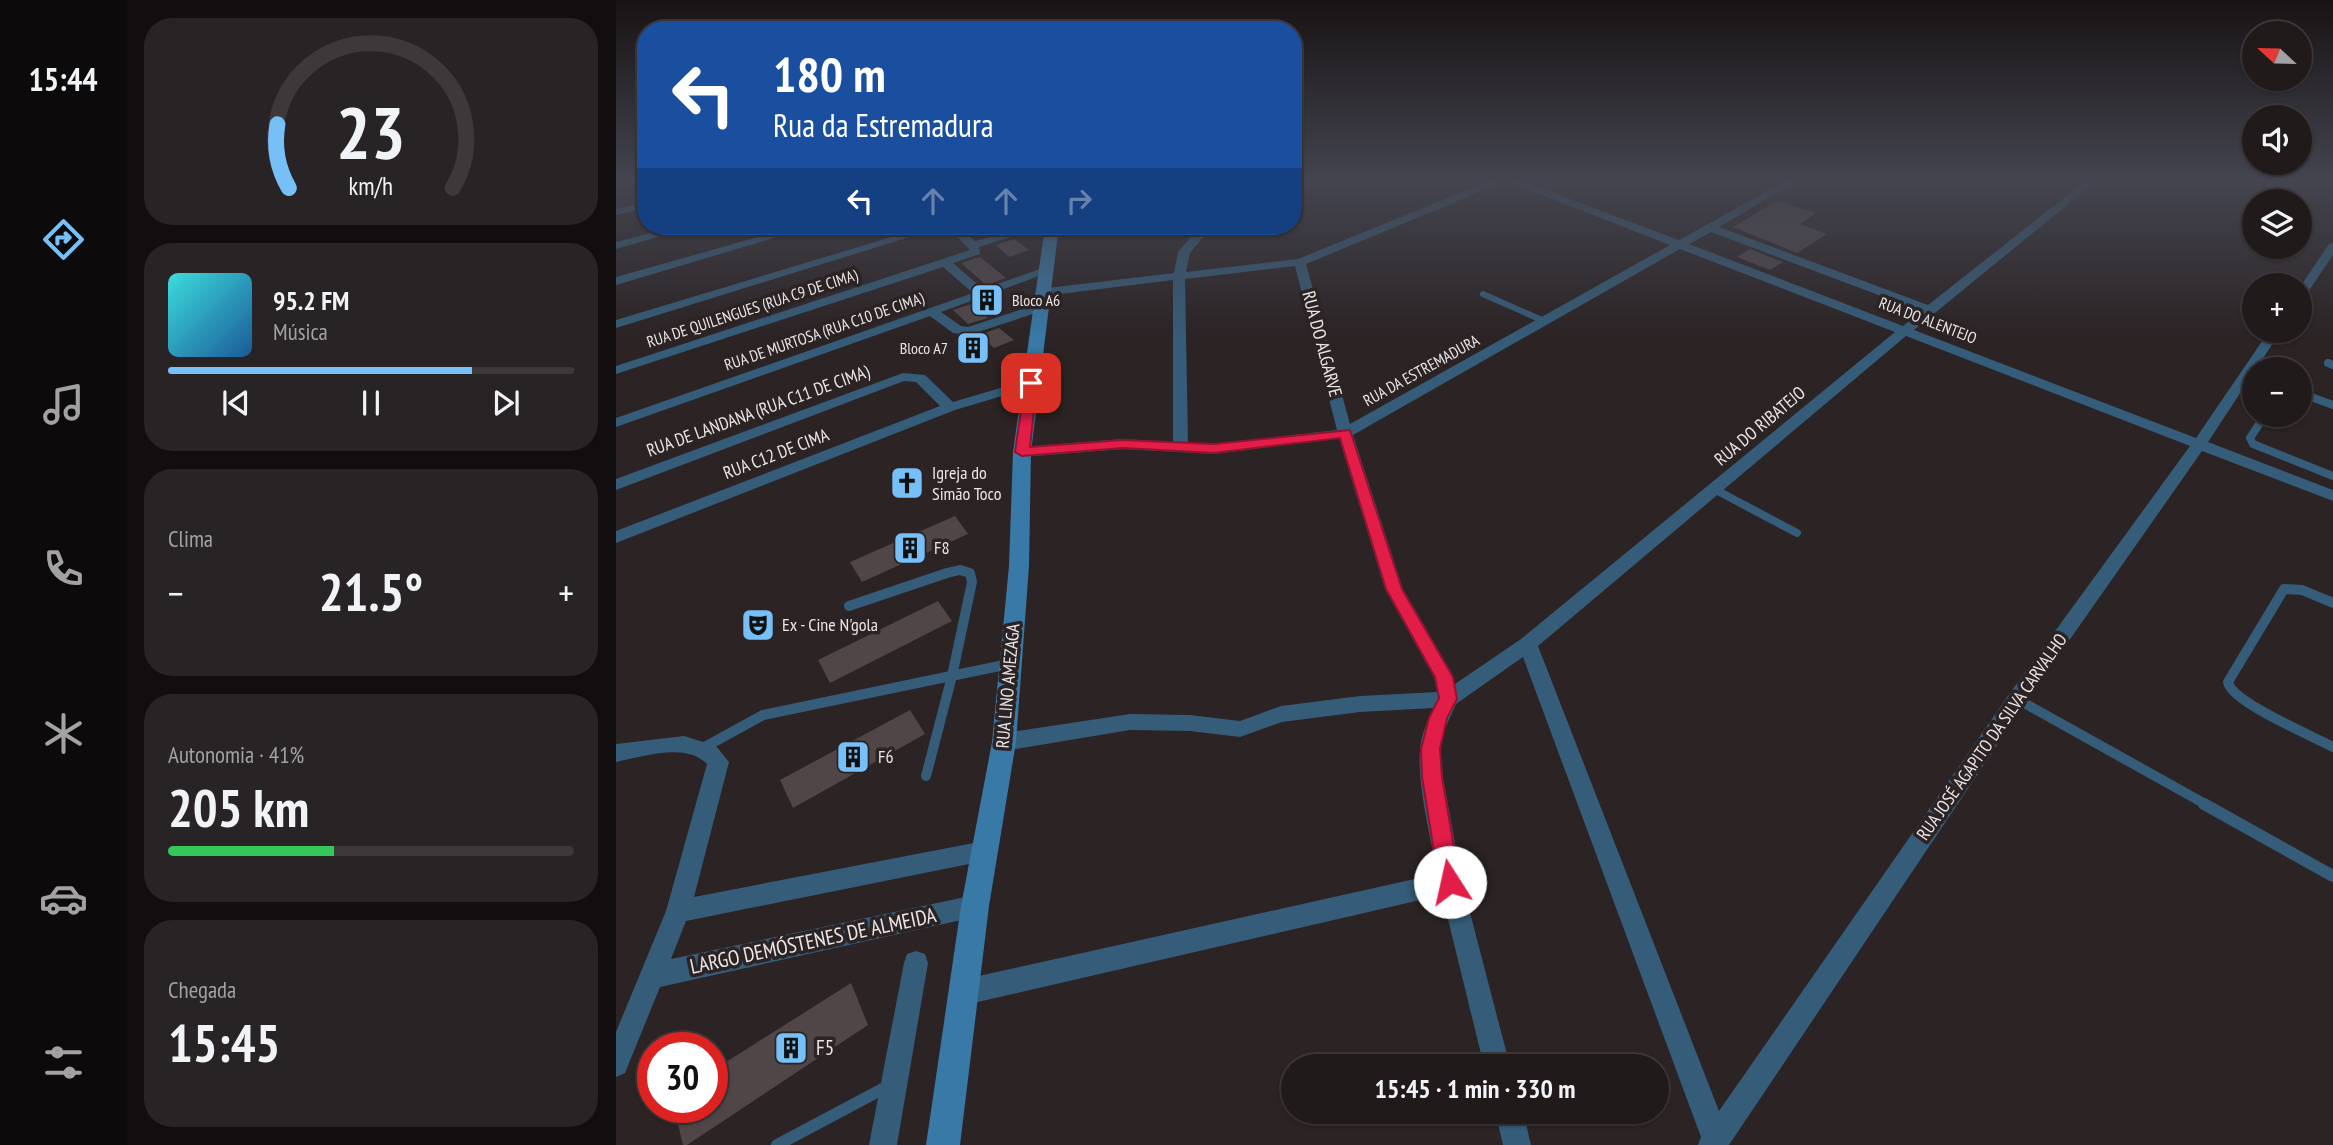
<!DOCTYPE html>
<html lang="pt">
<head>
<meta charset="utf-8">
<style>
  body { margin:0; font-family:"PT Sans Narrow",sans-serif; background:#282324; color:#f1f3f6; height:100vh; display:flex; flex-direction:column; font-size:26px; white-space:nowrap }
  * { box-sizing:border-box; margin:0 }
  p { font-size:23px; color:#a2a1a3 }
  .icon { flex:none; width:38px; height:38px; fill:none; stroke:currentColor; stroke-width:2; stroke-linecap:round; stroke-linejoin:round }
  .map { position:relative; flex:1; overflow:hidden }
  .drawer { display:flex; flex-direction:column; gap:18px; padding:18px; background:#120e0f; width:490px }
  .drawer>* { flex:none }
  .top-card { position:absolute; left:21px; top:21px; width:665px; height:214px; border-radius:28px; box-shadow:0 2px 5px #0004,0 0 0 2px #3d383a; background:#1a4fa0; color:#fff; overflow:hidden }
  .needle { width:46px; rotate:292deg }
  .tools { position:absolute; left:1626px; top:21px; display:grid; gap:14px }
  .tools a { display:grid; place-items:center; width:70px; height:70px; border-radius:50%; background:#201a1b; box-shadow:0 2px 5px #0004,0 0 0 2px #3d383a; font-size:35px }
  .speed { position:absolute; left:21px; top:1032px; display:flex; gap:14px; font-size:35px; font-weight:700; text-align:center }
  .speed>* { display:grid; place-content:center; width:91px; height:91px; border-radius:50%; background:#201a1b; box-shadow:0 2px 5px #0004,0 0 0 2px #3d383a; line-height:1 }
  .speed .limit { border:10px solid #d22; background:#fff; color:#111 }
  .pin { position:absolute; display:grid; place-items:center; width:60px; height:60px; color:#fff; margin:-30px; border-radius:14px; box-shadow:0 4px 10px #0006 }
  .me { position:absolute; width:77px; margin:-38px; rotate:350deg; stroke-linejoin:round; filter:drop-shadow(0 0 5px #0008) }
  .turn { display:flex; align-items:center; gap:24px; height:147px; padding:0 21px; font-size:32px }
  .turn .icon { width:91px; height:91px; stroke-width:2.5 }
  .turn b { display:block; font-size:49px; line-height:60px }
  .lanes { display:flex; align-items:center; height:66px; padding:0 21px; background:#0003; justify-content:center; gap:35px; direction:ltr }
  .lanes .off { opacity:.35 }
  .big { font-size:52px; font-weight:700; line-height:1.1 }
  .drawer .tile { flex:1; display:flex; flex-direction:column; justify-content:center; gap:10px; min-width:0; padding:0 24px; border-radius:28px; background:#282324 }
  .drawer .dial { align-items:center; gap:0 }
  .dial svg { height:182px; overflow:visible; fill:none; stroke:#3d383a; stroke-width:7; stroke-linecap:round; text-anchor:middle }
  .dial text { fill:#f1f3f6; stroke:none }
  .song { display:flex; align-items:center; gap:21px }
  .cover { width:84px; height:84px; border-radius:10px; background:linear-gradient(135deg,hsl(180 70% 55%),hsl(210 70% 35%)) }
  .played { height:7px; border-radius:4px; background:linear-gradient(90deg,#76c0f7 75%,#3d383a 75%) }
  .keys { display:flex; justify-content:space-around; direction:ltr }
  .heat { display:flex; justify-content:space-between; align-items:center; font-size:38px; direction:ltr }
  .charge { height:10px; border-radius:5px; background:linear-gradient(90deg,#34c759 41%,#3d383a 0) }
  .trip { position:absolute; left:665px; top:1054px; width:388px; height:70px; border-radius:35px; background:#201a1b; box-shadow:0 2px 5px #0004,0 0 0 2px #3d383a; font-weight:700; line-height:70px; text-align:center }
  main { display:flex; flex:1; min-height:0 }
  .tab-bar { display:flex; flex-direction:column; width:126px; justify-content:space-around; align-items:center; background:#0d0a0b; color:#a2a1a3 }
  .tab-bar .icon { width:49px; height:49px }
  .tab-bar .selected { color:#76c0f7 }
  .tab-bar b { font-size:32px; color:#f1f3f6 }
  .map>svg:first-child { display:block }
</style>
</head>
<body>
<main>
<nav class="tab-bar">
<b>15:44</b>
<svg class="icon selected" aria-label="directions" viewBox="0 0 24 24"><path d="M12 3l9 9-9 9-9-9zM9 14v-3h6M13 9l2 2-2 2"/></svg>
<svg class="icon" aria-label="music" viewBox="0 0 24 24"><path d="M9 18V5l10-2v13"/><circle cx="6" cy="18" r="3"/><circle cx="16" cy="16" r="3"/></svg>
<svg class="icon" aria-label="phone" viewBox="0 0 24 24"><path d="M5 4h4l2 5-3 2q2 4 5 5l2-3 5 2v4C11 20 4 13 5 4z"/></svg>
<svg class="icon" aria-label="climate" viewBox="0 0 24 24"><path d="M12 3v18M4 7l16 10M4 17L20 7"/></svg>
<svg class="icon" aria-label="car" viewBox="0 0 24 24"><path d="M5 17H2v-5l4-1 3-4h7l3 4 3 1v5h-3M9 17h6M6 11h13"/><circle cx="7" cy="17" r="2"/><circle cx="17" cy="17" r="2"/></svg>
<svg class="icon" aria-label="filters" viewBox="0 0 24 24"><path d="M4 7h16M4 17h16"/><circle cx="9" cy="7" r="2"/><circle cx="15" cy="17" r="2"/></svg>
</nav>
<section class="drawer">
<div class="tile dial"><svg viewBox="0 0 100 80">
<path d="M14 69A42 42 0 1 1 86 69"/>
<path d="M14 69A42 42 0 0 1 9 41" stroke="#76c0f7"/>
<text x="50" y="56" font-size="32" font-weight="700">23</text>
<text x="50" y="72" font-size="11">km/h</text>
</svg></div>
<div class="tile">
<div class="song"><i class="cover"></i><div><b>95.2 FM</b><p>Música</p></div></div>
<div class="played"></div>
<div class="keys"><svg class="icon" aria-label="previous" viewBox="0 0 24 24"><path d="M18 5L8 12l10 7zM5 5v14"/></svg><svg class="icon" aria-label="pause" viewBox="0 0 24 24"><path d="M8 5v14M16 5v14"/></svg><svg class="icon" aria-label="next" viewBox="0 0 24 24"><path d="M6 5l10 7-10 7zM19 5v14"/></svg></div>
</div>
<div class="tile"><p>Clima</p>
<div class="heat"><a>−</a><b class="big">21.5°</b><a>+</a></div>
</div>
<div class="tile"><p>Autonomia · 41%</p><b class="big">205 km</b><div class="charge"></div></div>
<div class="tile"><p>Chegada</p><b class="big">15:45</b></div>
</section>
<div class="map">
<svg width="1717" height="1145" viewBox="0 0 1717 1145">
  <rect width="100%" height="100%" fill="#2b2324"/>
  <path fill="#504648" d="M1161 201 1200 213 1184 224 1211 234 1181 253 1117 227Z
    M398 239 413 250 393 257 380 245Z
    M1134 249 1167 262 1154 270 1121 257Z
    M364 257 390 278 370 285 345 263Z
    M355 304 372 318 352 324 337 310Z
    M383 328 398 340 378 348 363 335Z
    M339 516 352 534 246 582 234 562Z
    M322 601 336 621 214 683 202 660Z
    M294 710 309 734 177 808 164 780Z
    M235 983 252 1025 71 1145H67L58 1108H96V1071Z"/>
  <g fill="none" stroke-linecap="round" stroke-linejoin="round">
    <path stroke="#355c78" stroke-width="6" d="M867 294 928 321"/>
    <path stroke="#355c78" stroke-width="8" d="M1712 363 1717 365
      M1684 393 1717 405
      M1649 415 1634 438 1637 444 1717 476
      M1098 489 1181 533"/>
    <path stroke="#355c78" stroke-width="10" d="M1717 603 1686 590 1668 589 1612 682C1615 702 1697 736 1717 747
      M233 606 331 573 344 570 354 573 356 582 336 676 310 776
      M1401 699 1591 805
      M87 748 147 715 393 664"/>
    <path stroke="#355c78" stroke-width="12" d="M1588 804 1717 876
      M161 1145 274 1085"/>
    <path fill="#355c78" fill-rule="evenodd" d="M878 179H901L1063 240 1173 179H1185L1103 227 1312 305 1472 179H1483L1298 330 1580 438 1653 331H1665L1592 442 1717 490V501L1586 451 1408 705 1113 1145H1082L1085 1137 907 657 840 704 827 733 824 749 827 777 846 882 894 1066H868L826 895 349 1005 340 1001 336 992 340 983 349 979 821 874C815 836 801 787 804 749 805 734 812 721 818 708L744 712 666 722 624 737 574 731 514 730 388 751 381 748 378 742 381 736 388 733 514 714 574 715 624 721 665 706 744 696 821 692 818 677 769 589 723 438 598 454 507 449 406 457 398 452 406 447 507 439 557 442V280L427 296 421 292 423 289 558 273 562 252 584 226H596L574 253 570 272 682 259ZM890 181 1054 245 734 424 690 264ZM1095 232 1305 311 1287 326 1073 244ZM1064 249 1279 332 905 639 839 684 835 672 787 589 737 435ZM679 266 721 430 598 444 572 443 569 279ZM1290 336 1574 446 1394 693 1103 1111 922 646Z
      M30 202V208L0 215V209Z
      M61 226H79L0 249V242Z
      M181 226H198L0 285V277Z
      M312 226H329L0 328V320Z
      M331 226H342L359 241 413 226H430L363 247 364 254 337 263 367 289 424 269 434 272 325 312 345 326 352 327 425 303 431 307 429 310 353 335 337 333 314 316 0 427V418L357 293 327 267 0 374V366L354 250Z
      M1717 243V255L1688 298 1684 299V287L1713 244Z
      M287 373 309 375 337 402 415 379 422 383 420 386 339 410 0 543V531L324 406 300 382 288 381 0 490V479Z
      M68 736 100 746 113 762 78 897 368 841 376 844 379 851 376 858 368 861 70 921 55 959 359 895 367 898 371 906 367 914 359 917 44 987 9 1073 0 1077V1032L50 911 91 764C69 742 27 757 0 762V744Z
      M300 951 309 954 312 963 281 1145H253L288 963 291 954Z
      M879 1111H907L915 1145H887Z"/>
    <path fill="#3979a7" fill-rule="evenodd" d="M429 226H443L415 452 413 566 400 742 373 906 344 1145H310L345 906 376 742 393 566 397 452Z"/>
  </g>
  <linearGradient id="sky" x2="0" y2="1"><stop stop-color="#181314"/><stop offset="0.53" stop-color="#444550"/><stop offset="1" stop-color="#444550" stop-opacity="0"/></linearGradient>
  <rect width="1717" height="339" fill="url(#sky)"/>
  <path fill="#e11d48" stroke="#92132f" stroke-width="2" d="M415 379 421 383 414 447 507 440 598 444 734 430 786 589 837 677 841 699 831 718 824 749 826 777 844 882 841 889 834 892 826 889 823 882 806 777 805 749 813 718 823 698 819 677 770 589 724 438 598 453 507 448 406 456 399 452 409 383Z"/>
  <defs>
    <symbol id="building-square" viewBox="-11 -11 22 22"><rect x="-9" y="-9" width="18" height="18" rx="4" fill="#76c0f7" stroke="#2b2324"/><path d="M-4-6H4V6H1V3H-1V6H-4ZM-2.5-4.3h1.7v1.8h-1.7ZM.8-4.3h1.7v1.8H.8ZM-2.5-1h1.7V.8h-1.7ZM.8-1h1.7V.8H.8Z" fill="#111"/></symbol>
    <symbol id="church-square" viewBox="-11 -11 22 22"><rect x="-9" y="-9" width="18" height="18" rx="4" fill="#76c0f7" stroke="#2b2324"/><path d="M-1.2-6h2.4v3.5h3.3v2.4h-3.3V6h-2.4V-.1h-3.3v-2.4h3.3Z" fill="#111"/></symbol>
    <symbol id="theatre-square" viewBox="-11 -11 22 22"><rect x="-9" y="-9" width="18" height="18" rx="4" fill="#76c0f7" stroke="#2b2324"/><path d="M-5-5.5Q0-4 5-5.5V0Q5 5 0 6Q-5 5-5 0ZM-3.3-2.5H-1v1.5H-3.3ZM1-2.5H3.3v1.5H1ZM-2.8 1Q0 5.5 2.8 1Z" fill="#111"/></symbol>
  </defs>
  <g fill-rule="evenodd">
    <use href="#building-square" x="352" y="281" width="38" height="38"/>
    <use href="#building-square" x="338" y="329" width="38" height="38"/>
    <use href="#church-square" x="272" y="464" width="38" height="38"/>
    <use href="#building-square" x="275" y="529" width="38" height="38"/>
    <use href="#theatre-square" x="123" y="606" width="38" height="38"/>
    <use href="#building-square" x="218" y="738" width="38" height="38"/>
    <use href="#building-square" x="156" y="1029" width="38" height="38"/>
  </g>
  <g text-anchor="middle" stroke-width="7" stroke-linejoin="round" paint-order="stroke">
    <g font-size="16" fill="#ebe5e6" stroke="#2b2324" text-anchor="start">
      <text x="396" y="306">Bloco A6</text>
      <text x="332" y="354" text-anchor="end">Bloco A7</text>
    </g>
    <g font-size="16" fill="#ebe5e6" stroke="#2b2324">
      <text transform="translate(136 308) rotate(-18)" y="6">RUA DE QUILENGUES (RUA C9 DE CIMA)</text>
      <text transform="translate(1312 320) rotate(21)" y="6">RUA DO ALENTEJO</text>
      <text transform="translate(208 331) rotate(-19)" y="6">RUA DE MURTOSA (RUA C10 DE CIMA)</text>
      <text transform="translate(805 370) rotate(-29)" y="6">RUA DA ESTREMADURA</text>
    </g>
    <g font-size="18" fill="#ebe5e6" stroke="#2b2324">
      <text transform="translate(706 344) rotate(75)" y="6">RUA DO ALGARVE</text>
      <text transform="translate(142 411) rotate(-20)" y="6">RUA DE LANDANA (RUA C11 DE CIMA)</text>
      <text transform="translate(1144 426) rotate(-40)" y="6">RUA DO RIBATEJO</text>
      <text transform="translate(160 454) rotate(-21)" y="6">RUA C12 DE CIMA</text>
      <text transform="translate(392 686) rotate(-85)" y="6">RUA LINO AMEZAGA</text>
      <text transform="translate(1376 737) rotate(-55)" y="6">RUA JOSÉ AGAPITO DA SILVA CARVALHO</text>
    </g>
    <g font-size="18" fill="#ebe5e6" stroke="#2b2324" text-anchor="start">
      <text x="316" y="479">Igreja do<tspan x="316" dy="21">Simão Toco</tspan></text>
      <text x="318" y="554">F8</text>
      <text x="166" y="631">Ex - Cine N'gola</text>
      <text x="262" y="763">F6</text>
    </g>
    <g font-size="21" fill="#ebe5e6" stroke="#2b2324">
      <text transform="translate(197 941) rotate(-12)" y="7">LARGO DEMÓSTENES DE ALMEIDA</text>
    </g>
    <g font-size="21" fill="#ebe5e6" stroke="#2b2324" text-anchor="start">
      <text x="200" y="1055">F5</text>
    </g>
  </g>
</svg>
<div class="tools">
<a><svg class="needle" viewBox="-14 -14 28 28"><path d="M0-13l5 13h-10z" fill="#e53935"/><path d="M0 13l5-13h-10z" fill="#a2a1a3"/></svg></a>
<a><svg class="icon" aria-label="sound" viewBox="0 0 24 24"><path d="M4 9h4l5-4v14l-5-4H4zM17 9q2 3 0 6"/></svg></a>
<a><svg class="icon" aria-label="layers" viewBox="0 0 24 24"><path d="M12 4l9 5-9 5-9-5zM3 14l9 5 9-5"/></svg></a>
<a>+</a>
<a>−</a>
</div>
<div class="speed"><div class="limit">30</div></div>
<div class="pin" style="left:415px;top:383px;background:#d93025"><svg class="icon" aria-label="arrive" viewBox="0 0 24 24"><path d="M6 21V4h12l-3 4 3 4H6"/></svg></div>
<svg class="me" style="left:834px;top:882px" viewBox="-20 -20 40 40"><circle r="19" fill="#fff"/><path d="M0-13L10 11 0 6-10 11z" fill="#e11d48"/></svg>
<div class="trip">15:45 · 1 min · 330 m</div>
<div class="top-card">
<div class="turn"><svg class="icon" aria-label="left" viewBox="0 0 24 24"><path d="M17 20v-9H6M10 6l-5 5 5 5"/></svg><div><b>180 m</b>Rua da Estremadura</div></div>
<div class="lanes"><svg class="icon" aria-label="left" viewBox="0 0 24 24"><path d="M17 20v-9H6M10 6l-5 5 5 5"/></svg><svg class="icon off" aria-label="ahead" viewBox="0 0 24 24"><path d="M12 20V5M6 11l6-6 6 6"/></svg><svg class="icon off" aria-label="ahead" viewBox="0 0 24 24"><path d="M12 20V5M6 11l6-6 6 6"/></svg><svg class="icon off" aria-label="right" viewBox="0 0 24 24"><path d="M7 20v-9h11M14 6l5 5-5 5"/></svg></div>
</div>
</div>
</main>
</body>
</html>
